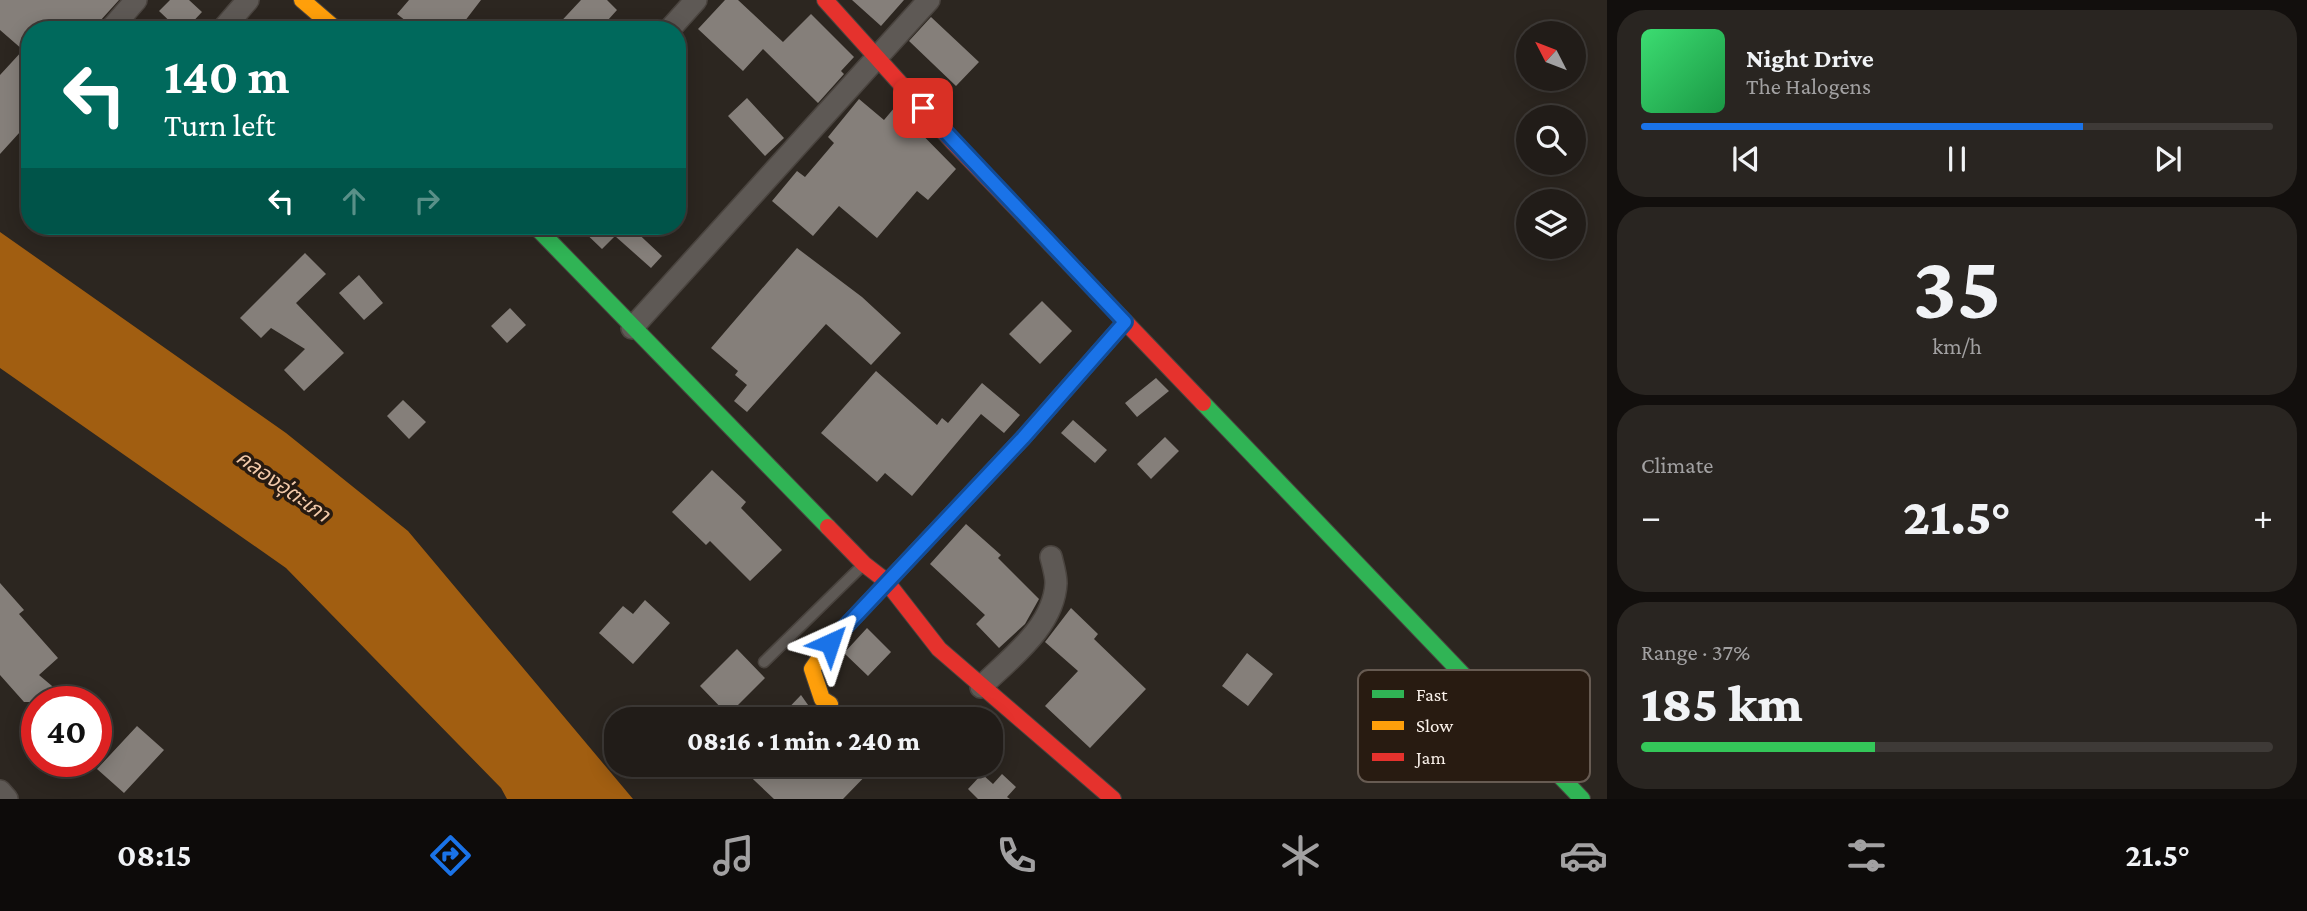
<!DOCTYPE html>
<html lang="en">
<head>
<meta charset="utf-8">
<style>
  body { margin:0; font-family:"Crimson Pro","Noto Sans Thai",serif; background:#292521; color:#f1f3f6; height:100vh; display:flex; flex-direction:column; font-size:26px; white-space:nowrap }
  * { box-sizing:border-box; margin:0 }
  p { font-size:23px; color:#a2a1a2 }
  .icon { flex:none; width:38px; height:38px; fill:none; stroke:currentColor; stroke-width:2; stroke-linecap:round; stroke-linejoin:round }
  .map { position:relative; flex:1; overflow:hidden }
  .drawer { display:flex; flex-direction:column; gap:10px; padding:10px; background:#120f0d; width:700px }
  .drawer>* { flex:none }
  .hud { position:absolute; left:21px; top:21px; width:665px; height:214px; border-radius:28px; box-shadow:0 4px 18px #0003,0 0 0 2px #3e3a37; background:#00695c; color:#fff; overflow:hidden }
  .needle { width:46px; rotate:312deg }
  .controls { position:absolute; left:1516px; top:21px; display:grid; gap:14px }
  .controls a { display:grid; place-items:center; width:70px; height:70px; border-radius:50%; background:#211c18; box-shadow:0 4px 18px #0003,0 0 0 2px #3e3a37; font-size:35px }
  .speed { position:absolute; left:21px; top:686px; display:flex; gap:14px; font-size:35px; font-weight:700; text-align:center }
  .speed>* { display:grid; place-content:center; width:91px; height:91px; border-radius:50%; background:#211c18; box-shadow:0 4px 18px #0003,0 0 0 2px #3e3a37; line-height:1 }
  .speed .limit { border:10px solid #d22; background:#fff; color:#111 }
  .pin { position:absolute; display:grid; place-items:center; width:60px; height:60px; color:#fff; margin:-30px; border-radius:14px; box-shadow:0 4px 10px #0006 }
  .me { position:absolute; width:77px; margin:-38px; rotate:42deg; stroke-linejoin:round; filter:drop-shadow(0 0 5px #0008) }
  .turn { display:flex; align-items:center; gap:24px; height:147px; padding:0 28px; font-size:32px }
  .turn .icon { width:91px; height:91px; stroke-width:2.5 }
  .turn b { display:block; font-size:49px; line-height:60px }
  .lanes { display:flex; align-items:center; height:66px; padding:0 28px; background:#0003; justify-content:center; gap:35px; direction:ltr }
  .lanes .off { opacity:.35 }
  .big { font-size:52px; font-weight:800; line-height:1.1 }
  .drawer .card { flex:1; display:flex; flex-direction:column; justify-content:center; gap:10px; min-width:0; padding:0 24px; border-radius:28px; background:#292521 }
  .drawer .dial { align-items:center; gap:0 }
  .dial b { font-size:91px; line-height:1 }
  .song { display:flex; align-items:center; gap:21px }
  .cover { width:84px; height:84px; border-radius:10px; background:linear-gradient(135deg,hsl(140 70% 55%),hsl(140 70% 35%)) }
  .played { height:7px; border-radius:4px; background:linear-gradient(90deg,#1a73e8 70%,#3e3a37 70%) }
  .keys { display:flex; justify-content:space-around; direction:ltr }
  .heat { display:flex; justify-content:space-between; align-items:center; font-size:38px; direction:ltr }
  .charge { height:10px; border-radius:5px; background:linear-gradient(90deg,#34c759 37%,#3e3a37 0) }
  .trip { position:absolute; left:604px; top:707px; width:399px; height:70px; border-radius:28px; background:#211c18; box-shadow:0 4px 18px #0003,0 0 0 2px #3e3a37; font-weight:800; line-height:70px; text-align:center }
  .dock { display:flex; height:112px; justify-content:space-around; align-items:center; background:#0d0b0a; color:#a2a1a2 }
  .dock .icon { width:49px; height:49px }
  .dock .active { color:#1a73e8 }
  .dock b { font-size:32px; color:#f1f3f6 }
  main { display:flex; flex:1; min-height:0 }
  .map>svg:first-child { display:block }
</style>
</head>
<body>
<main>
<div class="map">
<svg width="1607" height="799" viewBox="0 0 1607 799">
  <rect width="100%" height="100%" fill="#2c2620"/>
  <path fill="#a15e11" d="M0 232 286 433 408 531 633 799H507L501 788 286 568 0 368Z"/>
  <path fill="#857f7a" d="M0 0H119L100 21 97 30H30V121L0 154V75L23 50 0 30Z
    M170 0H189L202 12 185 30H179L159 11Z
    M409 0H481L458 30H399L406 21 397 14Z
    M581 0H607L617 10 599 30H553Z
    M725 0H738L783 42 811 14 854 57 841 71 844 74 818 103 763 49 743 71 698 29Z
    M852 0H904L881 26Z
    M931 17 979 62 956 86 909 41Z
    M747 98 784 138 765 156 728 116Z
    M859 99 884 120 895 107 956 169 928 200 917 191 877 238 839 206 813 236 772 201 797 171 805 177 834 143 828 137Z
    M578 226H630L662 256 651 268 615 236 602 249Z
    M797 248 862 297 901 333 871 365 826 324 747 412 734 401 747 385 735 375 738 371 711 348Z
    M305 253 326 274 296 303 344 353 304 391 284 370 305 349 271 328 261 338 240 318Z
    M359 275 383 303 364 320 339 293Z
    M1042 301 1072 331 1040 364 1009 334Z
    M510 308 526 325 507 343 491 326Z
    M876 371 937 425 942 418 948 423 982 383 1020 415 1004 433 981 414 912 496 885 473 877 482 821 433Z
    M1156 378 1169 391 1137 417 1125 403Z
    M403 400 426 422 409 439 387 416Z
    M1073 420 1107 450 1095 463 1061 433Z
    M1165 437 1179 451 1151 479 1137 464Z
    M712 470 746 502 741 508 782 550 750 581 710 541 706 545 672 512Z
    M966 524 1001 555 998 558 1039 599 1025 624 999 648 976 624 985 615 930 564Z
    M0 583 24 610 19 614 58 658 39 675 71 702H24L0 675Z
    M645 600 670 623 633 664 599 633 623 606 633 614Z
    M1071 608 1098 634 1094 639 1146 689 1090 748 1045 706 1078 671 1045 642Z
    M867 628 891 652 868 676 844 653Z
    M737 649 765 678 728 715 700 686Z
    M1247 653 1273 674 1248 706 1222 686Z
    M801 695 813 712 825 719H778Z
    M137 726 164 750 124 793 97 769Z
    M738 765H876L843 799H774Z
    M982 774 993 784 1002 774 1016 787 1007 797 1010 799H978L968 789Z"/>
  <g fill="none" stroke-linecap="round" stroke-linejoin="round">
    <defs>
      <path id="lane" d="M764 662 864 564"/>
      <path id="street" d="M110 30 136 0
        M222 30 248 0
        M669 30 696 0
        M632 328 929 0
        M981 687C1009 659 1054 627 1056 583 1056 575 1053 565 1051 557
        M0 791 7 799"/>
      <path id="fast" d="M535 226 828 527
        M1203 403 1582 799"/>
      <path id="slow" d="M302 0 337 30
        M830 704 822 699 812 669 830 643 1023 438 1125 322"/>
      <path id="jam" d="M825 0 953 142 1203 403
        M828 527 864 564 886 581 939 649 1113 799"/>
    </defs>
    <use href="#lane" stroke="#4a443f" stroke-width="13"/>
    <use href="#street" stroke="#4a443f" stroke-width="24"/>
    <use href="#fast" stroke="#4a443f" stroke-width="18"/>
    <use href="#slow" stroke="#4a443f" stroke-width="18"/>
    <use href="#jam" stroke="#4a443f" stroke-width="18"/>
    <use href="#lane" stroke="#5e5955" stroke-width="10"/>
    <use href="#street" stroke="#5e5955" stroke-width="21"/>
    <use href="#fast" stroke="#30b455" stroke-width="16"/>
    <use href="#slow" stroke="#ff9f0a" stroke-width="16"/>
    <use href="#jam" stroke="#e5322d" stroke-width="16"/>
  </g>
  <g fill="none" stroke-linecap="round" stroke-linejoin="round">
    <defs>
      <path id="route" d="M830 643 1023 438 1125 322 923 108"/>
    </defs>
    <use href="#route" stroke="#114b97" stroke-width="18"/>
    <use href="#route" stroke="#1a73e8" stroke-width="12"/>
  </g>
  <g text-anchor="middle" stroke-width="7" stroke-linejoin="round" paint-order="stroke">
    <g font-size="21" font-style="italic" fill="#f3caaa" stroke="#281b11">
      <text transform="translate(283 486) rotate(35)" y="7">คลองอุ่ตะเภา</text>
    </g>
  </g>
  <rect x="1358" y="670" width="232" height="112" rx="10" fill="#281b11" stroke="#675b52" stroke-width="2"/>
  <rect x="1372" y="690" width="32" height="8" fill="#30b455"/>
  <rect x="1372" y="721" width="32" height="9" fill="#ff9f0a"/>
  <rect x="1372" y="753" width="32" height="8" fill="#e5322d"/>
  <g font-size="19" fill="#faf1ea">
    <text x="1416" y="701">Fast</text>
    <text x="1416" y="732">Slow</text>
    <text x="1416" y="764">Jam</text>
  </g>
</svg>
<div class="controls">
<a><svg class="needle" viewBox="-14 -14 28 28"><path d="M0-13l5 13h-10z" fill="#e53935"/><path d="M0 13l5-13h-10z" fill="#a2a1a2"/></svg></a>
<a><svg class="icon" aria-label="search" viewBox="0 0 24 24"><circle cx="10" cy="10" r="6"/><path d="M15 15l6 6"/></svg></a>
<a><svg class="icon" aria-label="layers" viewBox="0 0 24 24"><path d="M12 4l9 5-9 5-9-5zM3 14l9 5 9-5"/></svg></a>
</div>
<div class="speed"><div class="limit">40</div></div>
<div class="pin" style="left:923px;top:108px;background:#d93025"><svg class="icon" aria-label="arrive" viewBox="0 0 24 24"><path d="M6 21V4h12l-3 4 3 4H6"/></svg></div>
<svg class="me" style="left:830px;top:643px" viewBox="-20 -20 40 40"><path d="M0-17L14 15 0 8-14 15z" fill="#1a73e8" stroke="#fff" stroke-width="4"/></svg>
<div class="trip">08:16 · 1 min · 240 m</div>
<div class="hud">
<div class="turn"><svg class="icon" aria-label="left" viewBox="0 0 24 24"><path d="M17 20v-9H6M10 6l-5 5 5 5"/></svg><div><b>140 m</b>Turn left</div></div>
<div class="lanes"><svg class="icon" aria-label="left" viewBox="0 0 24 24"><path d="M17 20v-9H6M10 6l-5 5 5 5"/></svg><svg class="icon off" aria-label="ahead" viewBox="0 0 24 24"><path d="M12 20V5M6 11l6-6 6 6"/></svg><svg class="icon off" aria-label="right" viewBox="0 0 24 24"><path d="M7 20v-9h11M14 6l5 5-5 5"/></svg></div>
</div>
</div>
<section class="drawer">
<div class="card">
<div class="song"><i class="cover"></i><div><b>Night Drive</b><p>The Halogens</p></div></div>
<div class="played"></div>
<div class="keys"><svg class="icon" aria-label="previous" viewBox="0 0 24 24"><path d="M18 5L8 12l10 7zM5 5v14"/></svg><svg class="icon" aria-label="pause" viewBox="0 0 24 24"><path d="M8 5v14M16 5v14"/></svg><svg class="icon" aria-label="next" viewBox="0 0 24 24"><path d="M6 5l10 7-10 7zM19 5v14"/></svg></div>
</div>
<div class="card dial"><b>35</b><p>km/h</p></div>
<div class="card"><p>Climate</p>
<div class="heat"><a>−</a><b class="big">21.5°</b><a>+</a></div>
</div>
<div class="card"><p>Range · 37%</p><b class="big">185 km</b><div class="charge"></div></div>
</section>
</main>
<nav class="dock">
<b>08:15</b>
<svg class="icon active" aria-label="directions" viewBox="0 0 24 24"><path d="M12 3l9 9-9 9-9-9zM9 14v-3h6M13 9l2 2-2 2"/></svg>
<svg class="icon" aria-label="music" viewBox="0 0 24 24"><path d="M9 18V5l10-2v13"/><circle cx="6" cy="18" r="3"/><circle cx="16" cy="16" r="3"/></svg>
<svg class="icon" aria-label="phone" viewBox="0 0 24 24"><path d="M5 4h4l2 5-3 2q2 4 5 5l2-3 5 2v4C11 20 4 13 5 4z"/></svg>
<svg class="icon" aria-label="climate" viewBox="0 0 24 24"><path d="M12 3v18M4 7l16 10M4 17L20 7"/></svg>
<svg class="icon" aria-label="car" viewBox="0 0 24 24"><path d="M5 17H2v-5l4-1 3-4h7l3 4 3 1v5h-3M9 17h6M6 11h13"/><circle cx="7" cy="17" r="2"/><circle cx="17" cy="17" r="2"/></svg>
<svg class="icon" aria-label="filters" viewBox="0 0 24 24"><path d="M4 7h16M4 17h16"/><circle cx="9" cy="7" r="2"/><circle cx="15" cy="17" r="2"/></svg>
<b>21.5°</b>
</nav>
</body>
</html>
